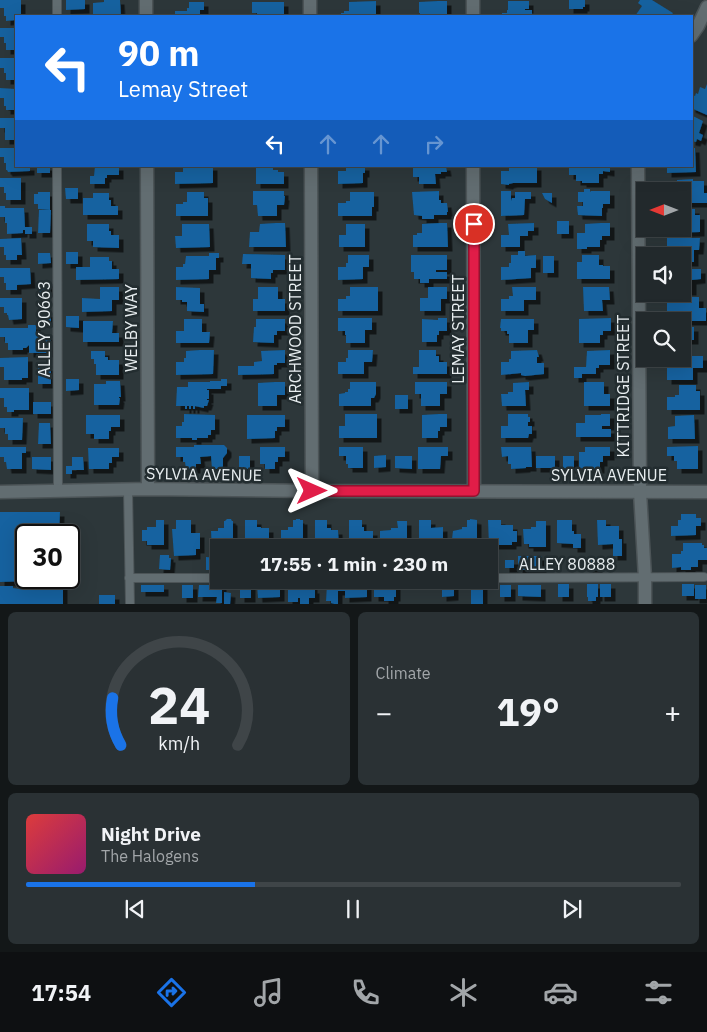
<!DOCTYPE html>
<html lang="en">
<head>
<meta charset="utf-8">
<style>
  body { margin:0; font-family:"IBM Plex Sans",sans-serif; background:#2a3134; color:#f1f3f6; height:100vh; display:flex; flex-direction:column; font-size:19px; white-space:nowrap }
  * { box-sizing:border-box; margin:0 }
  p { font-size:16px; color:#a2a6a9 }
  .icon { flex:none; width:28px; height:28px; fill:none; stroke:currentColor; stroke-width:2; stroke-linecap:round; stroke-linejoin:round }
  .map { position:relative; height:604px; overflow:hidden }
  .drawer { display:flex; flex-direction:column; gap:8px; padding:8px; background:#131718; flex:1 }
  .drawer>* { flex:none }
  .hud { position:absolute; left:15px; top:15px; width:678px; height:152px; border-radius:0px; box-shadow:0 5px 20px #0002,0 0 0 1px #3f4548; background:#1a73e8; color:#fff; overflow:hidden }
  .needle { width:32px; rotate:270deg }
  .fabs { position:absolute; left:636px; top:182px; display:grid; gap:10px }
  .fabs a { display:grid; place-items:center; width:55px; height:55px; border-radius:0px; background:#22292c; box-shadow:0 5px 20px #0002,0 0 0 1px #3f4548; font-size:25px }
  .speed { position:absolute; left:15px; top:524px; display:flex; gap:10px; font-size:25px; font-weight:700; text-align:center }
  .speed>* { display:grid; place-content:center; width:65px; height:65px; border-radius:50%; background:#22292c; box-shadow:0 5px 20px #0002,0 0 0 1px #3f4548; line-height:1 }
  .speed .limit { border:2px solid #111; border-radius:8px; background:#fff; color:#111 }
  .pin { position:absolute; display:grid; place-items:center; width:42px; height:42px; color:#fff; margin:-21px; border:2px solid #fff; border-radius:50%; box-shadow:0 1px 5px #0007 }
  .me { position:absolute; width:55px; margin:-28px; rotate:90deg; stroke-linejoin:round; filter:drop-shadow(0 0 4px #0008) }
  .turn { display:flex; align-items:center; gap:18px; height:105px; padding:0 20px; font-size:22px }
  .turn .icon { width:65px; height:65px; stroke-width:2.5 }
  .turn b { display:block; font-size:35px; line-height:42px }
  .lanes { display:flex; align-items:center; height:48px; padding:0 20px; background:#0003; justify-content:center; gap:25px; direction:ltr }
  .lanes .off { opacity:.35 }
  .big { font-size:38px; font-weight:700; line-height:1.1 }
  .drawer .tile { flex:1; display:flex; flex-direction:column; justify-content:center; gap:8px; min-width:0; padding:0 18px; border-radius:8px; background:#2a3134 }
  .drawer .dial { align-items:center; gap:0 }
  .dial svg { height:130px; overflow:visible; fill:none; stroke:#3f4548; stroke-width:7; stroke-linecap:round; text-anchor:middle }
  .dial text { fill:#f1f3f6; stroke:none }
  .song { display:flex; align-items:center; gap:15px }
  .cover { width:60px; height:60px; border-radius:8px; background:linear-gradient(135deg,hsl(0 70% 55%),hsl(320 70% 35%)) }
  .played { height:5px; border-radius:2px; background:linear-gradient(90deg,#1a73e8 35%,#3f4548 35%) }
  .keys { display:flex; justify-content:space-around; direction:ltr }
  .heat { display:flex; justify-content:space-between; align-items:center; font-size:28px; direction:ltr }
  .drawer .tiles { flex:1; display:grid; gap:8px; grid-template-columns:1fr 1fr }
  .tile:last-child { grid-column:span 2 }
  .trip { position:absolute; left:210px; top:539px; width:288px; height:50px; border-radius:0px; background:#22292c; box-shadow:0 5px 20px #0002,0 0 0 1px #3f4548; font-weight:700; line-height:50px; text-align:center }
  .tab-bar { display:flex; height:80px; justify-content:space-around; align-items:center; background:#0e1012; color:#a2a6a9 }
  .tab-bar .icon { width:35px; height:35px }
  .tab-bar .selected { color:#1a73e8 }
  .tab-bar b { font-size:22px; color:#f1f3f6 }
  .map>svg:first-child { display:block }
</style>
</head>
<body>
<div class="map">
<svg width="707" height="605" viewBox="0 0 707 605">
  <defs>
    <filter id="shadow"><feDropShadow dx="4.5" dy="4.5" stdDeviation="0" flood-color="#0009"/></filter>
  </defs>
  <rect width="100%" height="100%" fill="#2d373a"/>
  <path fill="#1362a0" filter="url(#shadow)" d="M0 0H21V16H16V20L6 21V16H4V8H0Z
    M66 0H85V9L66 10Z
    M104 0H120L121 16H93V3L104 2Z
    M569 0H585V7H583V9H569Z
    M640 0H652L673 13 671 16H635L642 6 638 3Z
    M376 1V16H341V13H344V11H349V2Z
    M438 1H447V14H439V16H420V13H419V2Z
    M508 1H529V9H525V10H532V16H502V13H507V10H508Z
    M189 2H204V10H200V16H175V11H187V8H189Z
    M252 2H284V14H278V16H257V13H252Z
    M0 28H16V50H6V43H4V37H0Z
    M0 58H16V80H6V73H4V68H0Z
    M707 84V115L691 108V94L695 96 696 93 698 94 700 87 705 89Z
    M0 88 16 89V110H6V106H4V98H0Z
    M691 115 703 121 699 133 703 135 701 141 697 139 696 142 691 141Z
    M0 118H16V140H5V128H0Z
    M0 148H16V166H30V171L8 172 7 170H6V163H4V157H0Z
    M691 148H695L696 172 667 173V166H691Z
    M37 166H50V173H37Z
    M95 166H119V175H107V178H105V184H90V176H94Z
    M185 166H213V183L175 184V172H183V168H185Z
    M256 166H273V170H278V172H284V184H256Z
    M348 166H365V173H363V183L338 184V171H346V168H348Z
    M413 166H446L447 172H441V174H435L436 184H419V177H413Z
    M511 166H537V183H513L509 184V185L501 184V171H509V167H511Z
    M569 166H610V172L603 171V174H599V183H582V181H576V175H569Z
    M0 178H21V200H6V193H4V187H0Z
    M693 179V181H704V193H707V203H682V191H675L674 187H677V180Z
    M65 188H78V199H66Z
    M584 189H590V192L591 191H610V204H603V208H602V216L578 215 577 206H583V202H578V192H584Z
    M253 191H284V196H285L284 205H277V216H258L257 205H253Z
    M439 191V200H441V203H447L448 212H447V215H434V219H422V216L414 215 412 192Z
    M501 191H511V201L512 198H515V192H531V199H525L524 215 501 216Z
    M38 192H50V210L38 209V204H34V194H38Z
    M187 192H204V198H208V216H176V204H183V202H187Z
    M350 192H374V207H372V216H338V203H346V201H350Z
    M93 193H109V200H111V206H118V215H83V198H93Z
    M542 193H552V203L545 199Z
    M0 206H5V208H24L25 227H32V234H25V230H23V233L7 234V223H5V217H0Z
    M682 209H695V215H700V232L667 233V229H682Z
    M39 210H51L50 233H38Z
    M557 221H569V234H557Z
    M276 223H285L286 247H249L250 232H259L260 224Z
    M440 223H447L448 247H413V235H417V233H422V224Z
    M534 223V231H528V236H520V247H501V235H509L508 224Z
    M601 223H610V236H602V240H600V247H587V249H577V233H585V224Z
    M87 224H109V231H111V235H119V248L93 247V241H87Z
    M182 224H209L210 247 176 248 175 236H182Z
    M346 224H365V247H339V235H346Z
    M21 238 22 255H17V260H6V255H4V247H0V239Z
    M667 238H700L699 250H694V262H682V256H675L674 251H667Z
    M518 251H525V256L536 255V268H531V278L501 280V267H509V263H511V255H518Z
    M66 252H78V264H66Z
    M38 253H50L51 263 38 264Z
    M209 253H219V258H216V270H209V279L176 280V267H183V264H185L186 256H209Z
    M243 254 285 255V270H273V273H271V279L251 278V264H242Z
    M348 255H369V267H363V279L338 280V267H346V263H348Z
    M411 255H447V270H436V272H447V279H429V283H420V279H414V272H411Z
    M582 255H599V265H603V266H610V279H577V262H582Z
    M543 256H554V273H543Z
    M90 257H109V261H112V269H119V279L76 280V267H90Z
    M682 267H692V269H701V279L692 280V291H682Z
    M0 268H30L31 284 17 285V290H6V283H4V277H0Z
    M38 282H50V293H38Z
    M100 287H119V300H112V311L82 312V298L100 299Z
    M176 287 200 288V304H204V312L187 311V302H182V300H176Z
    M258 287H278V299H285V311H253V299H258Z
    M350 287H378V311H338V299H346V296H350Z
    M428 287H447V299H441V311H420V298H428Z
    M512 287H536V300H524V311H501V299H509V296H513Z
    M583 287H609L610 300H602L603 311H584Z
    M667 297H699V308H706V321H681V315H678V312H667Z
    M0 298H22V319L9 320 8 315H7V313H4V307H0Z
    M38 312H51V323H38Z
    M66 316H79V328L66 327Z
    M338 318H372V330H365V343H346V335H345V331H338Z
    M438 318H447V331H439V335H437V342H422V319L438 320Z
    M611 318V331H603V335H600V343H579V319Z
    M184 319H202V332H210L209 343H176V331H184Z
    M256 319H285V331H277V335H274V343L253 342 254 327H256Z
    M501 319H534V330H528V343H509V334H507V331H501V328H500Z
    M83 321H113L112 333H119V342H83Z
    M28 325H36V335H51V353H29V345L26 348H23V350H8V343H5V337H0V328H28Z
    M682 327H694V340H686V351H682Z
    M200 350H214L213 374 176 375V362H184V358H186V351Z
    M285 350V363H277V365H274V374L238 375V366H254V362L262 361 261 351Z
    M348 350H373L372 362H364V374H338V362H346V358H348Z
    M419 350H436V356H439V362H447V374H413V367H419Z
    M537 350 539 357H537V363H544V374L525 376 521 375V373L501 375V362H509V359H511V351Z
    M610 350V365H599V368H596V374H582V378H574V367H586L587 351Z
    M91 351H105V357H108V360H119V375H96V364H94V359H91Z
    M682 356H703V368H693V380H667V367H675V363H677V359H682Z
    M28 357V378H22V380H4V367H0V358Z
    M38 366H51V384H38Z
    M66 379H79V390L66 391Z
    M221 379H227V386H221V389H207V390H209V399H207V400H209L207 406H204V408L195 406V409H193V406H191V409H189V406H187V409H185V406H176L177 387H188V382H210V381H221Z
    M106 381H120L121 397H119V398H120L119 405H94V384H106Z
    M275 382H285V395H277V406H258V383Z
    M350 382H376V394L374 398H371V406H339V394L345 393V392H348V389H350Z
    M415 382H447V394H440V406H421V394H415Z
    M529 382V390H525L526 406H502L501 394H508V392H513V383Z
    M584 382H604V394H610V406H584Z
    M679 385H696V391H700V410H667V397H675V395H679Z
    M0 388H29V410H14V412H7V407H4V398H0Z
    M395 395H408V409H395Z
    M33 402H51V414H33Z
    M184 414 215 415V430H211V435H208V438H197V440H192V438H176V426H182V422H184Z
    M345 414H377V438H339V426H345Z
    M439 414H447V427H440V431H438V438H422V415Z
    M508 414H528V417H530V422H528V426H532V434H529L528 438H501V426H508Z
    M601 414H610V426H602V429H611V437H576V423H585V415H601Z
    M86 415H120V427H111V431H109V439H94V434H86Z
    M247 415H285V427H277V431H275V438L247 439Z
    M694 415 695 439H668V427L675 426V416Z
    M0 418H23L22 440H8V434H5V428H0Z
    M39 423H50L51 444H38Z
    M194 445H224L227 448V453L223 458V469H212L211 456 200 457 201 464H196V469H193V470H190V469H186L185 462H183V457H176V447H194Z
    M698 446V469H677V461H674V456H667V447Z
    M0 447H26V453H22V469H7L6 462H4V457H0Z
    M260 447H285V457H278V462H275V469H265V464H260Z
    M339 447H363V468H348V464H346V456H339Z
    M418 447H448V456H441L440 469H418Z
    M501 447H531L532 467H526V468L511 469V464H508V456L502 457Z
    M585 447H610V456H603V462H600V469L579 468V452H585Z
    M88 448H119V457H112V463H109V469H89Z
    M386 455V467L374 468V456Z
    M239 456H250V469H239Z
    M395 456H412V469L395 468Z
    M536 456H555V468H536Z
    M563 456H574V469L563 468Z
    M32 457H51V470L32 469Z
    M72 457H83L84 470H72V474H66V466H72Z
    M0 512H60L59 534 26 535V578H28V581L0 582Z
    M681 514H696V518H701V526H696V535L671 536V526H678V520H681Z
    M227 519H231L232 521H233V546H224V548H219V552H212L211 531H218V528H224V521H226H225Z
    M296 519H300V520H303V545H281V530H288V527H293V520H296Z
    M470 519 477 520V545H459V540L452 539 453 531 462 529V527H467V520H470Z
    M156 520H164V545H147V541H142V530H147V527H156Z
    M176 520H191V533H200V549H196V555L174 556 172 529H176Z
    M245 520H257V527H261V528H269V547H256V539H245Z
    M315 520H327V528H331V530H338L339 548H334V545H323V548H315Z
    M349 520H362V527H364V531H373V548H349Z
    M419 520H431V528L443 527V546L421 548V539H419Z
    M488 520H501V525H513V531H517V542H512V545H489Z
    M557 520H572V531H574V534H581V548H573V544L557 543Z
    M597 520H606V526H619V539H622V556H613V544L598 545Z
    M397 521H407V539H411V548H394V546L386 545V540H380V531L391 530V528H398Z
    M536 521H546V547H529V544H524L523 529H531V527H536Z
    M683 543H702V545H704V548H707V560H698V567H691V570H681V567L672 568V554H681V551H683Z
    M160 555H169V558H171L170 570 159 569Z
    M518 556H542V570H518Z
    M206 557 219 558V563H217V570H206Z
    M588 557H598V569H588Z
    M505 560H514V568H505Z
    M20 583H63V605H0V586H13V588L20 589Z
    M338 584H345V586L367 585V597L345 598V591H338V605L331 603V601H326L327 585Z
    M396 584V597H394V601H384V597H374V586Z
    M558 584H569V597H558Z
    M587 584H598V597H596V601H588V597H587Z
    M600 584H611V597H600Z
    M682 584H694V596H682Z
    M141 585H164V592H141Z
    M182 585H193V598H182Z
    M199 585H222V603H216L217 597H198Z
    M240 585H251V598H240Z
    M257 585H280V597L258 598Z
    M298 585H313V589H315V598H309V605H300V598H298V602H288V588L298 589Z
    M442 585H454V596L442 597Z
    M471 585H483V604H471Z
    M500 585H511V597H500Z
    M518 585H541V597L518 596Z
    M695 585H706V599H695Z
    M224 592 231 593 230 605H224Z
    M99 595H115V605H99Z"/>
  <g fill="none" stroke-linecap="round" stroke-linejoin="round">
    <defs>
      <path id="service" d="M57 0V16
        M57 166 58 491
        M128 490 130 605
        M129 578H219
        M489 578 704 577"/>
      <path id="minor" d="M146 0V16
        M310 0V16
        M473 0V16
        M147 166 148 489
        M311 166 312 491
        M473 166 474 491
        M0 492 148 489 312 491 707 492"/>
      <path id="tertiary" d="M691 36 698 26 707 7
        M638 166 640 492 645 578V605"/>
    </defs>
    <use href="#service" stroke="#4c5457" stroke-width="10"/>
    <use href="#minor" stroke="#4c5457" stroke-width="15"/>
    <use href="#tertiary" stroke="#4c5457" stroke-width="15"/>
    <use href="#service" stroke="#626d71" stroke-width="8"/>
    <use href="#minor" stroke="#626d71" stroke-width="12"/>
    <use href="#tertiary" stroke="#626d71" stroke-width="12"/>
  </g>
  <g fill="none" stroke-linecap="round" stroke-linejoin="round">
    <defs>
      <path id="route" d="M312 491H474V224"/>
    </defs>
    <use href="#route" stroke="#92132f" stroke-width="12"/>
    <use href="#route" stroke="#e11d48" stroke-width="9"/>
  </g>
  <g text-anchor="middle" stroke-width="5" stroke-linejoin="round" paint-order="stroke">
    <g font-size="16" fill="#e8eef0" stroke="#232d30">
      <text transform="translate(131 328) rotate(-90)" y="6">WELBY WAY</text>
      <text transform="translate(44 329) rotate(-90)" y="6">ALLEY 90663</text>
      <text transform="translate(295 329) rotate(-90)" y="6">ARCHWOOD STREET</text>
      <text transform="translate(458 329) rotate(-90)" y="6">LEMAY STREET</text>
      <text transform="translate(623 386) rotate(-90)" y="6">KITTRIDGE STREET</text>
      <text transform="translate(204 474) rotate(1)" y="6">SYLVIA AVENUE</text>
      <text x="609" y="481">SYLVIA AVENUE</text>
      <text x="567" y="570">ALLEY 80888</text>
    </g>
  </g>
</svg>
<div class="fabs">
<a><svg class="needle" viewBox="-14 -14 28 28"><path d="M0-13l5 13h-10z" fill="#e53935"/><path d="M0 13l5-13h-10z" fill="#a2a6a9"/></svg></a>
<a><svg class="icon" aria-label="sound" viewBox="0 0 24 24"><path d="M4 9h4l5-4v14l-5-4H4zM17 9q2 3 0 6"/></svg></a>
<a><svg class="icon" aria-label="search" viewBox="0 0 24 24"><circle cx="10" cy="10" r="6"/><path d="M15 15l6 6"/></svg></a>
</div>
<div class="speed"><div class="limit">30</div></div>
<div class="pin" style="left:474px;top:224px;background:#d93025"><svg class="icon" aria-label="arrive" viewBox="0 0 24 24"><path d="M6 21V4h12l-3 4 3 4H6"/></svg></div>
<svg class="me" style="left:312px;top:491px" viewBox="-20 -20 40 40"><path d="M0-17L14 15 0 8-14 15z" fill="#e11d48" stroke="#fff" stroke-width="4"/></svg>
<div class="trip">17:55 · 1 min · 230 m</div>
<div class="hud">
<div class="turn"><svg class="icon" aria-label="left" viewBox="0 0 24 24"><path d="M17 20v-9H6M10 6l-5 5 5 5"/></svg><div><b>90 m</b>Lemay Street</div></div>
<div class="lanes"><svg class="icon" aria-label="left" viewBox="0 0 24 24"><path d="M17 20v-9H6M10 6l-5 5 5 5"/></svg><svg class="icon off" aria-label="ahead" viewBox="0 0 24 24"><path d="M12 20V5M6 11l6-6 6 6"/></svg><svg class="icon off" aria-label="ahead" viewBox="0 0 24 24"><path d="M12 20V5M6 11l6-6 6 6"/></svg><svg class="icon off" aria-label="right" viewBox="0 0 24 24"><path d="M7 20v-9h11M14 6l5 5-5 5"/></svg></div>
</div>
</div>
<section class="drawer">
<div class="tiles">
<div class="tile dial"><svg viewBox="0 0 100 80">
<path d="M14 69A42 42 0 1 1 86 69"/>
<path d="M14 69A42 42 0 0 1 9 40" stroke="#1a73e8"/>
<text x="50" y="56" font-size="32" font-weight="700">24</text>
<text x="50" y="72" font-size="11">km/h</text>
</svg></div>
<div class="tile"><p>Climate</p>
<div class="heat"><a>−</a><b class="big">19°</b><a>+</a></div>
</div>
<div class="tile">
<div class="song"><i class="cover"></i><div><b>Night Drive</b><p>The Halogens</p></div></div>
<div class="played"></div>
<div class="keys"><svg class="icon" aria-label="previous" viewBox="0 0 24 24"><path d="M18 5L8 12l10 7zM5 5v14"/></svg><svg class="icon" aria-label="pause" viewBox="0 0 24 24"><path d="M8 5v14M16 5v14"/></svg><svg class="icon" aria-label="next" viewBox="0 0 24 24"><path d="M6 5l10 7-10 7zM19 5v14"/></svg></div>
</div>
</div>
</section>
<nav class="tab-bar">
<b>17:54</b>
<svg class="icon selected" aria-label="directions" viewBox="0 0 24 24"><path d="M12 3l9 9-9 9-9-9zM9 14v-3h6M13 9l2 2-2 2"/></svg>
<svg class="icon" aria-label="music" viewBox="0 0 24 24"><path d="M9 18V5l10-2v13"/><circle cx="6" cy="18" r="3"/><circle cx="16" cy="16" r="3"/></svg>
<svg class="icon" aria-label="phone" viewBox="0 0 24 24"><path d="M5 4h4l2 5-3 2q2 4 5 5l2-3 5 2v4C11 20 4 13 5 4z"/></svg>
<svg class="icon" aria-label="climate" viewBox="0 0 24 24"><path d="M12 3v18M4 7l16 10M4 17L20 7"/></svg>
<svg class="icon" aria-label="car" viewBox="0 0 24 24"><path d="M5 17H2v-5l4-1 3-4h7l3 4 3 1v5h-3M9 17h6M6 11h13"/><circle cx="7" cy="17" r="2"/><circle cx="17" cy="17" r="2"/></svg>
<svg class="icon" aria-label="filters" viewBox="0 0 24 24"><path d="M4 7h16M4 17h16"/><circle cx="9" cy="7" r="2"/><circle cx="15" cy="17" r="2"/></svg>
</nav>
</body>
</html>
